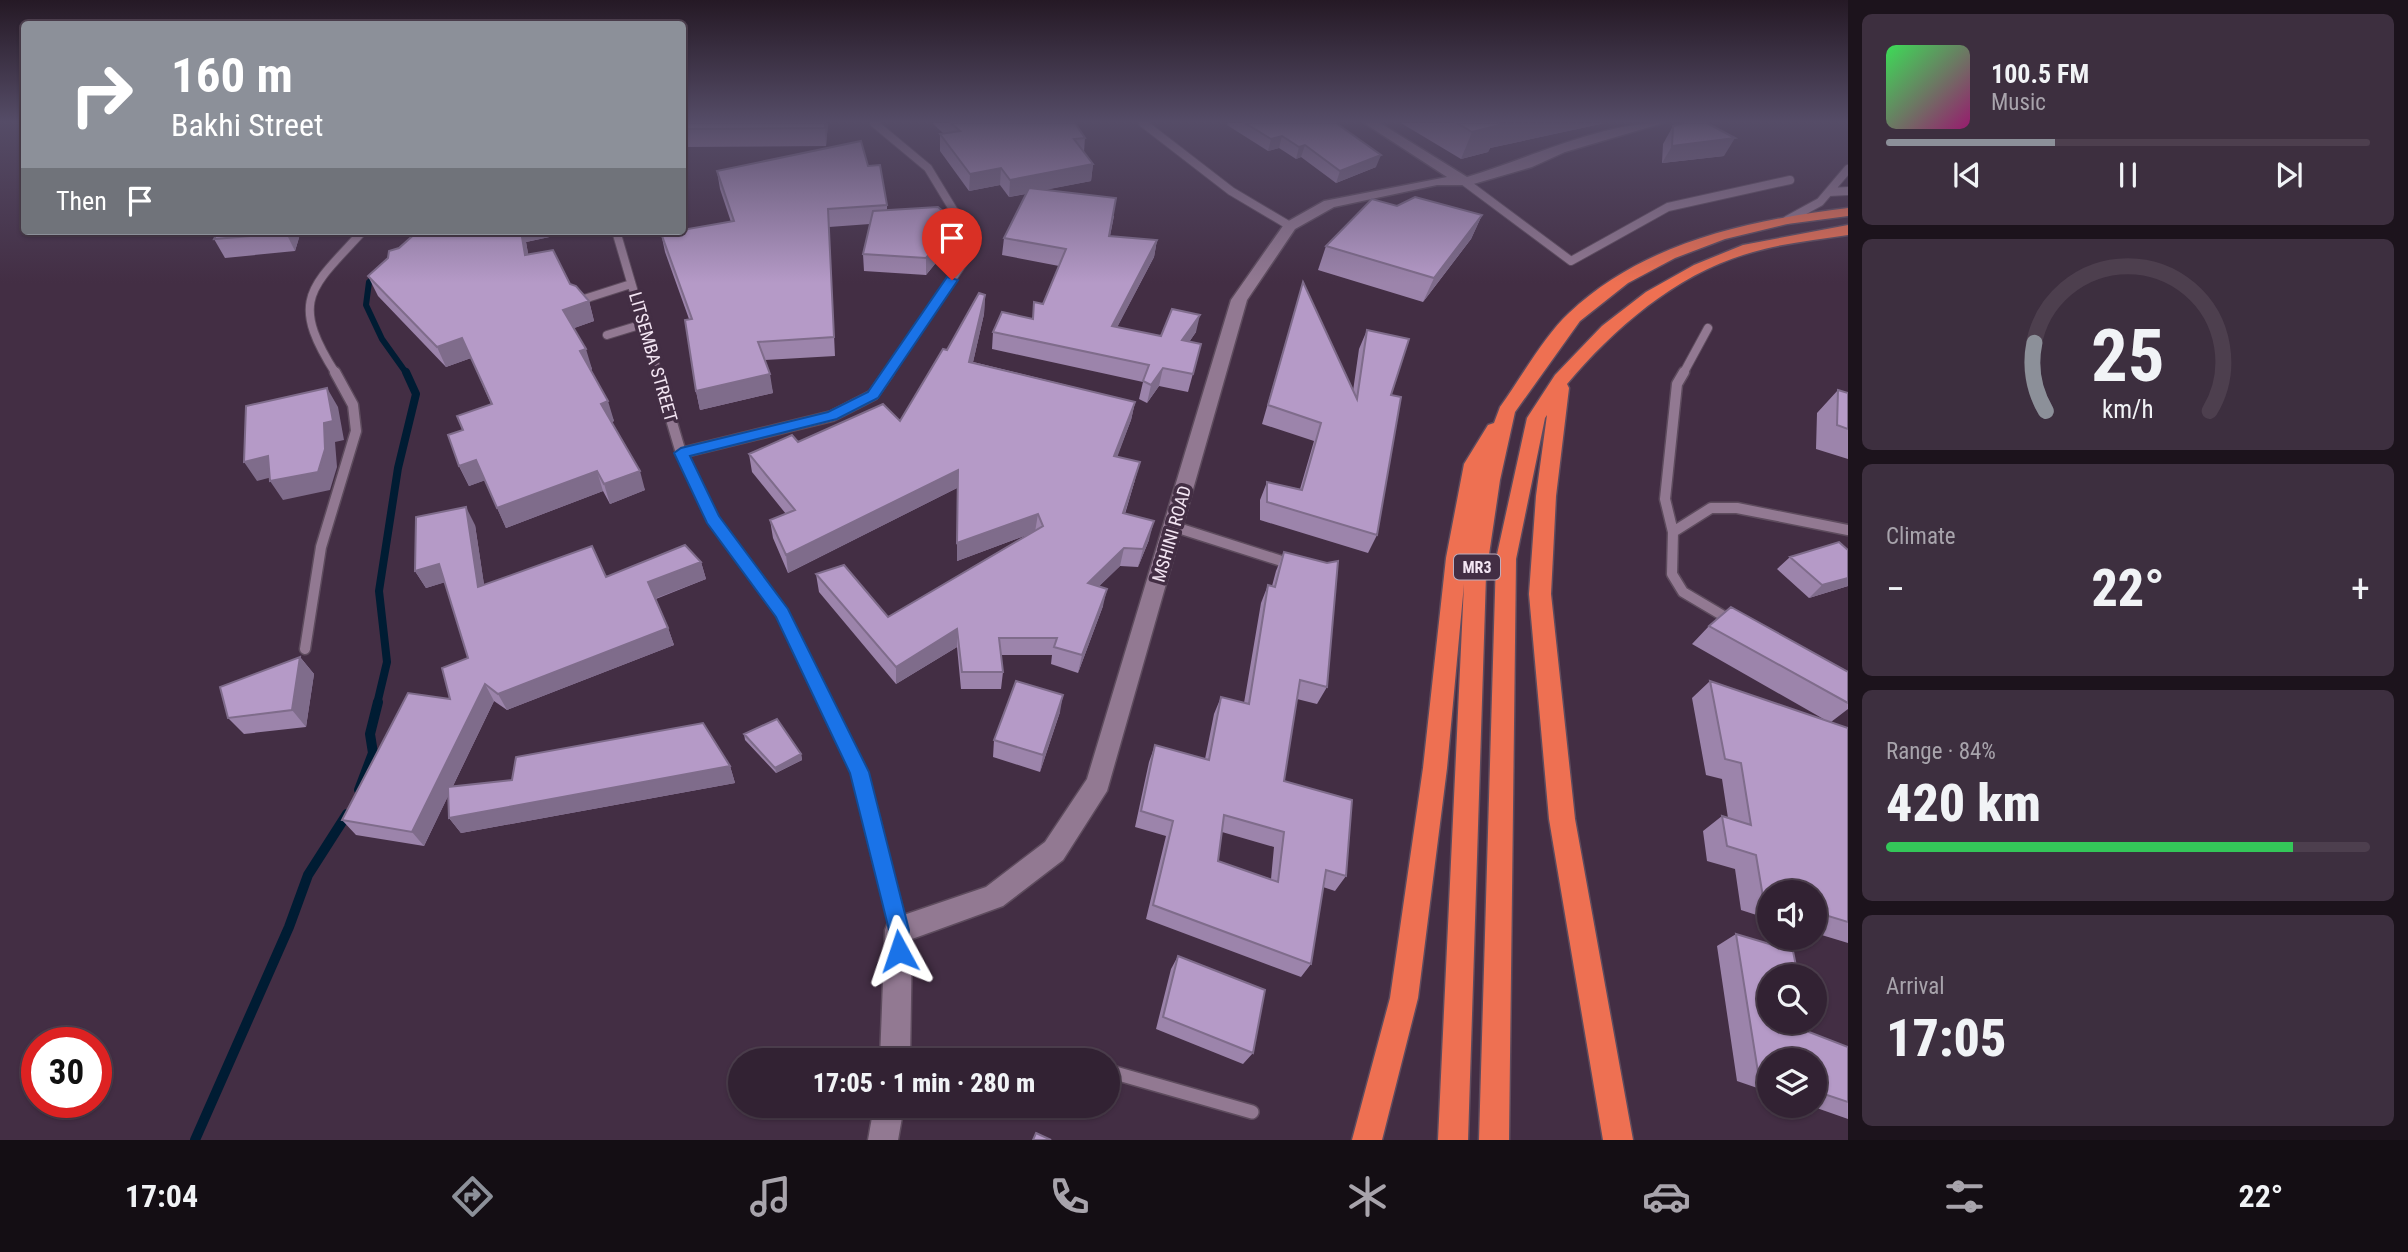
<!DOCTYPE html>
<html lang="en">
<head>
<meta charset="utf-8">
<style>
  body { margin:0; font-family:"Roboto Condensed",sans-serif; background:#3d2f3f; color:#f1f3f6; height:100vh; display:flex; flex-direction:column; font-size:26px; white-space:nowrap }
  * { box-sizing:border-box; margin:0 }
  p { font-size:23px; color:#a8a4ac }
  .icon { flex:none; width:38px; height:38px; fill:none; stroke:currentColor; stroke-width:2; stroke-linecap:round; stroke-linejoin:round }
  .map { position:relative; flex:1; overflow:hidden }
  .details { display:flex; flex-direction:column; gap:14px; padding:14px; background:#1c131c; width:560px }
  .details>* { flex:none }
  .top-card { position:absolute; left:21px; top:21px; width:665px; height:214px; border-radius:7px; box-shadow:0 2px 5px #0004,0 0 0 2px #4d3f4e; background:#8c9099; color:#fff; overflow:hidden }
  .tools { position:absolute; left:1757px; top:880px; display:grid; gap:14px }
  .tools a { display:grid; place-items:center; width:70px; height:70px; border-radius:50%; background:#322233; box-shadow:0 2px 5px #0004,0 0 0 2px #4d3f4e; font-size:35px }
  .speed { position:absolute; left:21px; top:1027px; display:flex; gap:14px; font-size:35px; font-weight:700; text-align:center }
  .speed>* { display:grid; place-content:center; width:91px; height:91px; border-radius:50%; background:#322233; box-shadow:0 2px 5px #0004,0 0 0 2px #4d3f4e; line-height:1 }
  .speed .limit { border:10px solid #d22; background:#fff; color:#111 }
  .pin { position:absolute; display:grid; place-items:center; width:60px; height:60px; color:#fff; margin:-72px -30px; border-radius:50% 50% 50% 0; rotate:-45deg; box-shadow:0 0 7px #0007 }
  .pin .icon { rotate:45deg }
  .me { position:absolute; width:77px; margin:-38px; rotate:355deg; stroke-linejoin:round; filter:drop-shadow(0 0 5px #0008) }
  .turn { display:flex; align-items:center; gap:24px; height:147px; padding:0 35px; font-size:32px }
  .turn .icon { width:91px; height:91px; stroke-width:2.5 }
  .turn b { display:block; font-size:49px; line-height:60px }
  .then { display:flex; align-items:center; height:66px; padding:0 35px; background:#0003; gap:14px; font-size:26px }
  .big { font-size:52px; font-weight:800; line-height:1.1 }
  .details .widget { flex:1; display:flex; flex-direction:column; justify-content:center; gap:10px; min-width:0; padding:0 24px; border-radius:10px; background:#3d2f3f }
  .details .dial { align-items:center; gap:0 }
  .dial svg { height:182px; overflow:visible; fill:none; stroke:#4d3f4e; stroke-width:7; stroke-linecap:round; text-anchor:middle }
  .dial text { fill:#f1f3f6; stroke:none }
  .song { display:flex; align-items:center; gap:21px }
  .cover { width:84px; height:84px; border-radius:10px; background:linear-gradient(135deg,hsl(130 70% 55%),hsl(320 70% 35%)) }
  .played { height:7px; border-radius:4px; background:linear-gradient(90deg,#8c9099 35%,#4d3f4e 35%) }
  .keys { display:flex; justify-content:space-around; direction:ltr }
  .heat { display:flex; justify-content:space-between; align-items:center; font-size:38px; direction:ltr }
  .charge { height:10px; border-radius:5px; background:linear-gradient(90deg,#34c759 84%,#4d3f4e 0) }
  .trip { position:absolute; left:728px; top:1048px; width:392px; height:70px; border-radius:35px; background:#322233; box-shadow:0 2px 5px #0004,0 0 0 2px #4d3f4e; font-weight:800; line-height:70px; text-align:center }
  .dock { display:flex; height:112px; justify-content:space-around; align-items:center; background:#140e14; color:#a8a4ac }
  .dock .icon { width:49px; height:49px }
  .dock .selected { color:#8c9099 }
  .dock b { font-size:32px; color:#f1f3f6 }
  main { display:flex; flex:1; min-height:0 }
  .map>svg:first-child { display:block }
</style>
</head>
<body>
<main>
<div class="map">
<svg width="1848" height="1140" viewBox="0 0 1848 1140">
  <rect width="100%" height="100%" fill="#432e44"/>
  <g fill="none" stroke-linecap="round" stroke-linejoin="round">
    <path stroke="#001c33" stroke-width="6" d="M379 274 369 282 366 305 382 339 407 374"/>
    <path stroke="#001c33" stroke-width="8" d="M377 704 387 662 379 591 398 468 416 394 406 372"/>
    <path stroke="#001c33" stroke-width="10" d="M359 790 373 753 370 734 378 702
      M195 1140 289 927 308 875 347 814"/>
    <defs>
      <path id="lane-far2" d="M874 123 928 168 971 239 967 257 888 374
        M1143 123 1231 191 1290 226
        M1465 182 1571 261 1668 207 1790 180
        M1829 192 1848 191
        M1787 220 1820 202 1848 169
        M616 231 658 374
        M581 300 631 284
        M607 335 643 324
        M336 374C288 299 311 288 363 231
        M1683 374 1708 328"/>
      <path id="lane-far1" d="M657 372 681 453 713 519 782 613 826 704
        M1684 372 1677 384 1665 499 1673 532 1672 574 1683 592 1732 621
        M681 453 832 416 873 395 889 372
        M1175 527 1294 565
        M1673 532 1711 508H1737L1848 530
        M305 649 321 547 356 431 353 405 335 372"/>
      <path id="lane" d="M825 702 859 772 899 930
        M1108 1071 1252 1112"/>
      <path id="street" d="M1364 123H1380L1467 177C1528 159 1599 123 1663 123L1565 152 1532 167 1470 185H1437L1334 207 1295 229 1247 300 1107 791 1063 860 1003 906 912 939 910 1060H880L885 930 889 920 986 887 1045 842 1087 779 1231 300 1285 223 1324 201 1447 177Z
        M874 1106H904L898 1140H868Z"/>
      <path id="highway" d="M1848 208V216L1787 224 1725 239 1675 258 1628 283 1580 321 1515 412 1500 480 1486 575 1468 1140H1438L1464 584 1447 768 1418 998 1382 1140H1352L1390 998 1423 768 1446 558 1464 464 1488 425 1494 423 1500 407C1520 379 1545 335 1569 313 1644 242 1750 220 1848 208Z
        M1848 225V235C1817 240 1783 243 1753 252 1679 272 1615 327 1567 384L1569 388 1556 496 1551 594 1575 819 1633 1140H1603L1549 819 1529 594 1536 496 1547 415 1545 418 1516 559 1509 1140H1479L1496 559 1527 418 1555 375 1602 326 1646 292 1694 265 1743 245Z"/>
    </defs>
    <use href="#lane-far2" stroke="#5e4c5e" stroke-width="10"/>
    <use href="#lane-far1" stroke="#5e4c5e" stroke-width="13"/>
    <use href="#lane" stroke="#5e4c5e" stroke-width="16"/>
    <use href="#street" stroke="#5e4c5e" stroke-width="3"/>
    <use href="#highway" stroke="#5e4c5e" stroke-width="3"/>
    <use href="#lane-far2" stroke="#927992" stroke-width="8"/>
    <use href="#lane-far1" stroke="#927992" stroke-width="10"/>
    <use href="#lane" stroke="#927992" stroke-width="13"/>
    <use href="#street" fill="#927992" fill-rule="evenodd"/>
    <use href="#highway" fill="#ee7052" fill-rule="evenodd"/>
  </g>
  <path fill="#9c84ab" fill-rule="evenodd" d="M682 123H828L826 146 682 147Z
    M932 123H1077H1075L1085 138 1084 152 1093 164 1091 181 1043 190 1114 216 1110 236 1157 240 1154 257 1117 327 1161 336 1196 332 1189 342 1201 344 1188 392 1159 386 1147 403 1139 399 1143 382 992 349 993 332 1033 319 1043 304 1059 266 1002 255 1004 238 1026 194 1009 197 1000 185 969 191 940 151V134L943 133Z
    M1228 123H1336L1376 167 1336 183 1301 157 1296 159 1279 148 1268 151 1227 125Z
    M1401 123H1605L1490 148 1488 152 1461 159Z
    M1673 126 1724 156 1662 163 1663 144Z
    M868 166 887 205V210L956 222V238L926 275 864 271 863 254 870 224 829 227 835 356 765 360 773 393 700 410 696 391 689 319 665 252 661 233 731 222 720 189 717 171Z
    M1397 206 1482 215 1471 239 1423 302 1318 270 1326 246Z
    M218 231H301L295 251 225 258 214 239Z
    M554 236 526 242 528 254 570 284 589 301 594 321 574 328 592 369 591 370 614 421 612 422 645 490 610 504 603 491 506 528 485 480 469 486 459 466 463 430 491 404 471 358 446 367 378 296 368 276 388 258Z
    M1303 282 1353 391 1359 349 1367 330 1391 395 1377 535 1368 553 1260 520V500L1267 482 1300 489 1314 441 1262 424Z
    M985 295 984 314 973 362 1135 402 1131 420 1117 456 1135 480 1125 514 1149 540 1138 567 1120 566 1099 586 1103 606 1078 673 1051 664 1052 655H1001L1003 672 1001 689H961L957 647 896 684 819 592 816 574 888 617 1027 535 957 561V488L788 573 773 538 770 520 786 514 752 472 749 454 900 421Z
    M1838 390 1848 393V459L1816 449 1817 413Z
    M475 525 484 585 606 577 701 562 706 579 656 599 668 628 674 645 507 710 494 701 453 786 730 766 735 783 461 833 449 818 448 796 424 846 356 835 342 820 450 699 468 658 445 582 426 588 415 571Z
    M1848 550V586L1809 598 1777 569 1790 557Z
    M1284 552 1327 687 1317 704 1297 699 1284 781 1346 876 1335 891 1323 887 1311 964 1301 977 1146 919 1166 836 1135 827 1149 762 1155 745 1205 759 1214 714 1221 697 1244 703 1261 603 1268 585 1272 586 1276 571ZM1222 832 1274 847 1271 879 1218 861Z
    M1709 626 1848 672V709L1831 722 1848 728V943L1815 933V892H1769V919L1741 910 1735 869 1707 861 1703 831 1722 816 1728 818 1722 779 1706 775 1692 698 1710 681 1827 721 1692 644Z
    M300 657 314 674 306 727 244 734 228 718Z
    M1060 712 1040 772 993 757 994 740Z
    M744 734 801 754 802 760 776 773 745 740Z
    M1736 934 1809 1032 1848 1047V1119L1811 1106H1815V1060H1769V1092L1737 1081 1717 946Z
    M1178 956 1253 1053 1243 1064 1156 1029 1171 969Z"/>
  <path fill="#7f6c8b" d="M825 123H828L826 146 825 128Z
    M1495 123H1605L1490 148 1488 152 1461 159 1472 132Z
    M1282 136 1279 148 1268 151 1271 139Z
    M1735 138 1724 156 1662 163 1672 146Z
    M1305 145 1301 157 1296 159 1299 147Z
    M1381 155 1376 167 1336 183 1340 171Z
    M1093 164 1091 181 1009 197 1010 180Z
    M1001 168 1000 185 969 191 970 174Z
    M1482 215 1471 239 1423 302 1434 278Z
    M956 222V238L926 275V258Z
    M286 231H301L295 251 286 233Z
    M521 231H552L554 236 526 242 532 274 525 255Z
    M1157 240 1154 257 1109 343 1112 326Z
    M985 295 984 314 969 380V362Z
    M589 301 594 321 569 330 563 310Z
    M1200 315 1196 332 1178 358 1182 340Z
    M462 338 471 358 446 367 437 347Z
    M586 349 592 369 587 371 580 351Z
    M1163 368 1159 386 1147 403 1151 385Z
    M770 374 773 393 700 410 696 391Z
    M327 388 338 407 344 440 335 442 337 467 330 490 283 500 270 481 324 423Z
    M608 401 614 421 608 424 601 404Z
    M1135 402 1131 420 1111 474 1114 456Z
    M268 456 280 475 257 481 244 462Z
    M476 460 486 480 469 486 459 466Z
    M1140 462 1135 480 1119 532 1123 513Z
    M958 470 957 488 788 573 786 555Z
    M597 471 603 491 506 528 497 508Z
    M640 471 645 490 610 504 604 484Z
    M466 507 475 525 487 604 478 587Z
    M1038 514 1035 532 957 561V543Z
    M1154 521 1149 540 1138 567 1143 549Z
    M1124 548 1120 566 1084 601 1088 583Z
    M701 562 706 579 654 599 648 582Z
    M439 564 449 581 426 588 415 571Z
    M1848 578V586L1809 598 1822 585Z
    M1107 589 1103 606 1078 673 1082 655Z
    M668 628 674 645 507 710 498 694Z
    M957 629V647L896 684V667Z
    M300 657 314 674 306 727 292 710Z
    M485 684 494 701 424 846 412 832Z
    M1063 695 1060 712 1040 772 1043 755Z
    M801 754 802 760 776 773 775 768Z
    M730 766 735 783 461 833 449 818Z"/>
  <path fill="#b59ac7" stroke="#7f6c8b" stroke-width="2" fill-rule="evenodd" d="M682 123H825V128L682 129Z
    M951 123H1075L1085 138 1074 139 1093 164 1010 180 1001 168 970 174 940 134 960 131Z
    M1245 123H1336L1381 155 1340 171 1305 145 1299 147 1282 136 1271 139Z
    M1457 123H1497L1500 125 1472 132Z
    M1685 123H1707L1735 138 1672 146 1673 126Z
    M861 141 868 166 880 165 887 205 828 209 834 337 758 342 770 374 696 391 685 320 692 319 661 233 682 231V230L734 221 717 171Z
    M1029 188 1116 198 1109 236 1157 240 1112 326 1161 336 1172 309 1200 315 1182 340 1201 344 1193 374 1163 368 1151 385 1143 381 1149 365 993 332 1002 312 1033 319 1034 302 1043 304 1066 249 1004 238Z
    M1415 197 1482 215 1434 278 1326 246 1372 199 1397 206Z
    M938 207 956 222 926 258 863 254 873 211Z
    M218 231H286V233L214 239Z
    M418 231H521L525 255 553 250 570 284 576 286 589 301 563 310 586 349 580 351 608 401 601 404 640 471 604 484 597 471 497 508 476 460 459 466 448 435 463 430 457 416 492 404 462 338 437 347 368 276 388 258 389 251 399 248Z
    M1303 282 1357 399 1367 330 1409 339 1391 395 1401 397 1377 535 1267 502V482L1302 490 1321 423 1268 405Z
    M979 293 985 295 969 362 1135 402 1114 456 1140 462 1123 513 1154 521 1143 549 1124 548 1088 583 1107 589 1082 655 1054 647 1057 638H999L1003 672H962L957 629 896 667 816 574 844 565 888 617 1043 526 1038 514 957 543 958 470 786 555 770 520 795 510 749 454 792 435 798 442 883 404 900 421 943 349 947 350Z
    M327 388 333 421 324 423 325 449 318 472 270 481 268 456 244 462 246 406Z
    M1838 390 1848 393V429L1837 425Z
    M466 507 478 587 592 546 606 577 685 545 701 562 648 582 668 628 498 694 485 684 412 832 342 820 408 693 450 699 442 668 468 658 439 564 415 571 416 517Z
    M1839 542 1848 550V578L1822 585 1790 557Z
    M1284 552 1327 563 1338 561 1327 687 1300 680 1284 781 1352 800 1346 876 1326 870 1311 964 1153 905 1173 821 1141 811 1155 745 1209 760 1221 697 1249 704 1268 585 1275 587ZM1224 815 1284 832 1278 882 1218 861Z
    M1731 607 1848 672V703L1709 626Z
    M300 657 292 710 228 718 220 687Z
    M1016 681 1063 695 1043 755 994 740Z
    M1710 681 1848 728V922L1815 912V892H1769V899L1763 897 1756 855 1727 846 1722 816 1751 825 1741 763 1725 759Z
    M777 719 801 754 775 768 744 734Z
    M703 723 730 766 449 818 448 787 512 780 516 757Z
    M1736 934 1793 951 1798 976H1769V1022H1807L1809 1032 1848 1047V1102L1815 1091V1060H1769V1076L1758 1072Z
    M1178 956 1265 990 1253 1053 1163 1017Z
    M1036 1133 1051 1140H1033Z"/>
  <linearGradient id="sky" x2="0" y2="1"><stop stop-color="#251925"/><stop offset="0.43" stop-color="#554c67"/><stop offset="1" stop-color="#554c67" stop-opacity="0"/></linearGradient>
  <rect width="1848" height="283" fill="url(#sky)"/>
  <path fill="#1a73e8" stroke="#114b97" stroke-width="2" d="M947 277 958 280 878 398 837 419 690 456 719 516 788 609 869 772 909 930 906 958 899 961 891 958 889 930 850 773 776 617 707 523 674 453 681 448 828 412 868 392Z"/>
  <g text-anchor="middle" stroke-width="7" stroke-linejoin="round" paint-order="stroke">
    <rect fill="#432e44" stroke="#beaebe" stroke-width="2" x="1454" y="554.5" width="46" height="25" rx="5"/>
    <g font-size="16" font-weight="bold" fill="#f3e5f3">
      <text x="1477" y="573">MR3</text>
    </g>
    <g font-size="18" fill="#f3e5f3" stroke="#432e44">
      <text transform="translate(653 357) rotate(74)" y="6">LITSEMBA STREET</text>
      <text transform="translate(1172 534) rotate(-74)" y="6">MSHINI ROAD</text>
    </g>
  </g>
</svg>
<div class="tools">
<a><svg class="icon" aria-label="sound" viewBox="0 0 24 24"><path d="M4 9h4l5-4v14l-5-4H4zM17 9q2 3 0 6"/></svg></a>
<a><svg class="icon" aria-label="search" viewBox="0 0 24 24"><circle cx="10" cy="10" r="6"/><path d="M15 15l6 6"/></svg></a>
<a><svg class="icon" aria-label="layers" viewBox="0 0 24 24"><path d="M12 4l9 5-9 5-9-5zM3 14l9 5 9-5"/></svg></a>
</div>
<div class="speed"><div class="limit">30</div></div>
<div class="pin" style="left:952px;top:280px;background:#d93025"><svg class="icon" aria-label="arrive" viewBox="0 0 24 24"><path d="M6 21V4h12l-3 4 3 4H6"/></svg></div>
<svg class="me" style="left:899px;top:951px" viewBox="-20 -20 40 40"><path d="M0-17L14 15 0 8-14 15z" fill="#1a73e8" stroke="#fff" stroke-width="4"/></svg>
<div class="trip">17:05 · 1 min · 280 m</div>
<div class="top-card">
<div class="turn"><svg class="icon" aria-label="right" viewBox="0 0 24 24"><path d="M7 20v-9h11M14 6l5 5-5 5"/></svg><div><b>160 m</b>Bakhi Street</div></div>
<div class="then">Then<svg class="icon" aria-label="arrive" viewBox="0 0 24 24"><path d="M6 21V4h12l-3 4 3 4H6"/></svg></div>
</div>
</div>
<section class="details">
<div class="widget">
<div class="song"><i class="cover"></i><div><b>100.5 FM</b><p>Music</p></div></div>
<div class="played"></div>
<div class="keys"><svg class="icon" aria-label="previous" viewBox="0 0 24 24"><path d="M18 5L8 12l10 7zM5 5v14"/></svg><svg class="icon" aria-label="pause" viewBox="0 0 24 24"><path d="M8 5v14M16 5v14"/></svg><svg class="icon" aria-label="next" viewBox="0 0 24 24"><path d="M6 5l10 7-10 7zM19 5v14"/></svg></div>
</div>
<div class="widget dial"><svg viewBox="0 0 100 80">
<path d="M14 69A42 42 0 1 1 86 69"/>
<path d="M14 69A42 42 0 0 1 9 39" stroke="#8c9099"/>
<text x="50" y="56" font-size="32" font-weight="700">25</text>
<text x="50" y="72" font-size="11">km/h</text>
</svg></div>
<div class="widget"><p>Climate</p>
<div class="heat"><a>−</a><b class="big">22°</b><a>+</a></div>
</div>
<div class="widget"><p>Range · 84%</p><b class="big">420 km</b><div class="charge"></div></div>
<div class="widget"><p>Arrival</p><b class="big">17:05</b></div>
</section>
</main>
<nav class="dock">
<b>17:04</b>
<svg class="icon selected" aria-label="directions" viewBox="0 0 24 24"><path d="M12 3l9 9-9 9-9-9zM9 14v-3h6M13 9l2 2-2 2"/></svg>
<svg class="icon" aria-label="music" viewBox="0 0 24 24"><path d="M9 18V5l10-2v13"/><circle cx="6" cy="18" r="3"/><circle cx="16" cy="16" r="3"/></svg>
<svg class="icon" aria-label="phone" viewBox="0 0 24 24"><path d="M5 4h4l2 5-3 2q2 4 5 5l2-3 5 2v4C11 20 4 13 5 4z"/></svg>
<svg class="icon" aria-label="climate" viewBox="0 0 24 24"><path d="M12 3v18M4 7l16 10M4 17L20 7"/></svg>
<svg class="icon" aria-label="car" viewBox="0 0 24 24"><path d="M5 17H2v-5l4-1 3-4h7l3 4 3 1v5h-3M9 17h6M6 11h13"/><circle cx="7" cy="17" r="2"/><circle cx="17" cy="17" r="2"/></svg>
<svg class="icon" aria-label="filters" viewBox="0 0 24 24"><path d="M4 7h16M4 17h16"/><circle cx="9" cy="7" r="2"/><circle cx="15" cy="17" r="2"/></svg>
<b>22°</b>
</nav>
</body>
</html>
